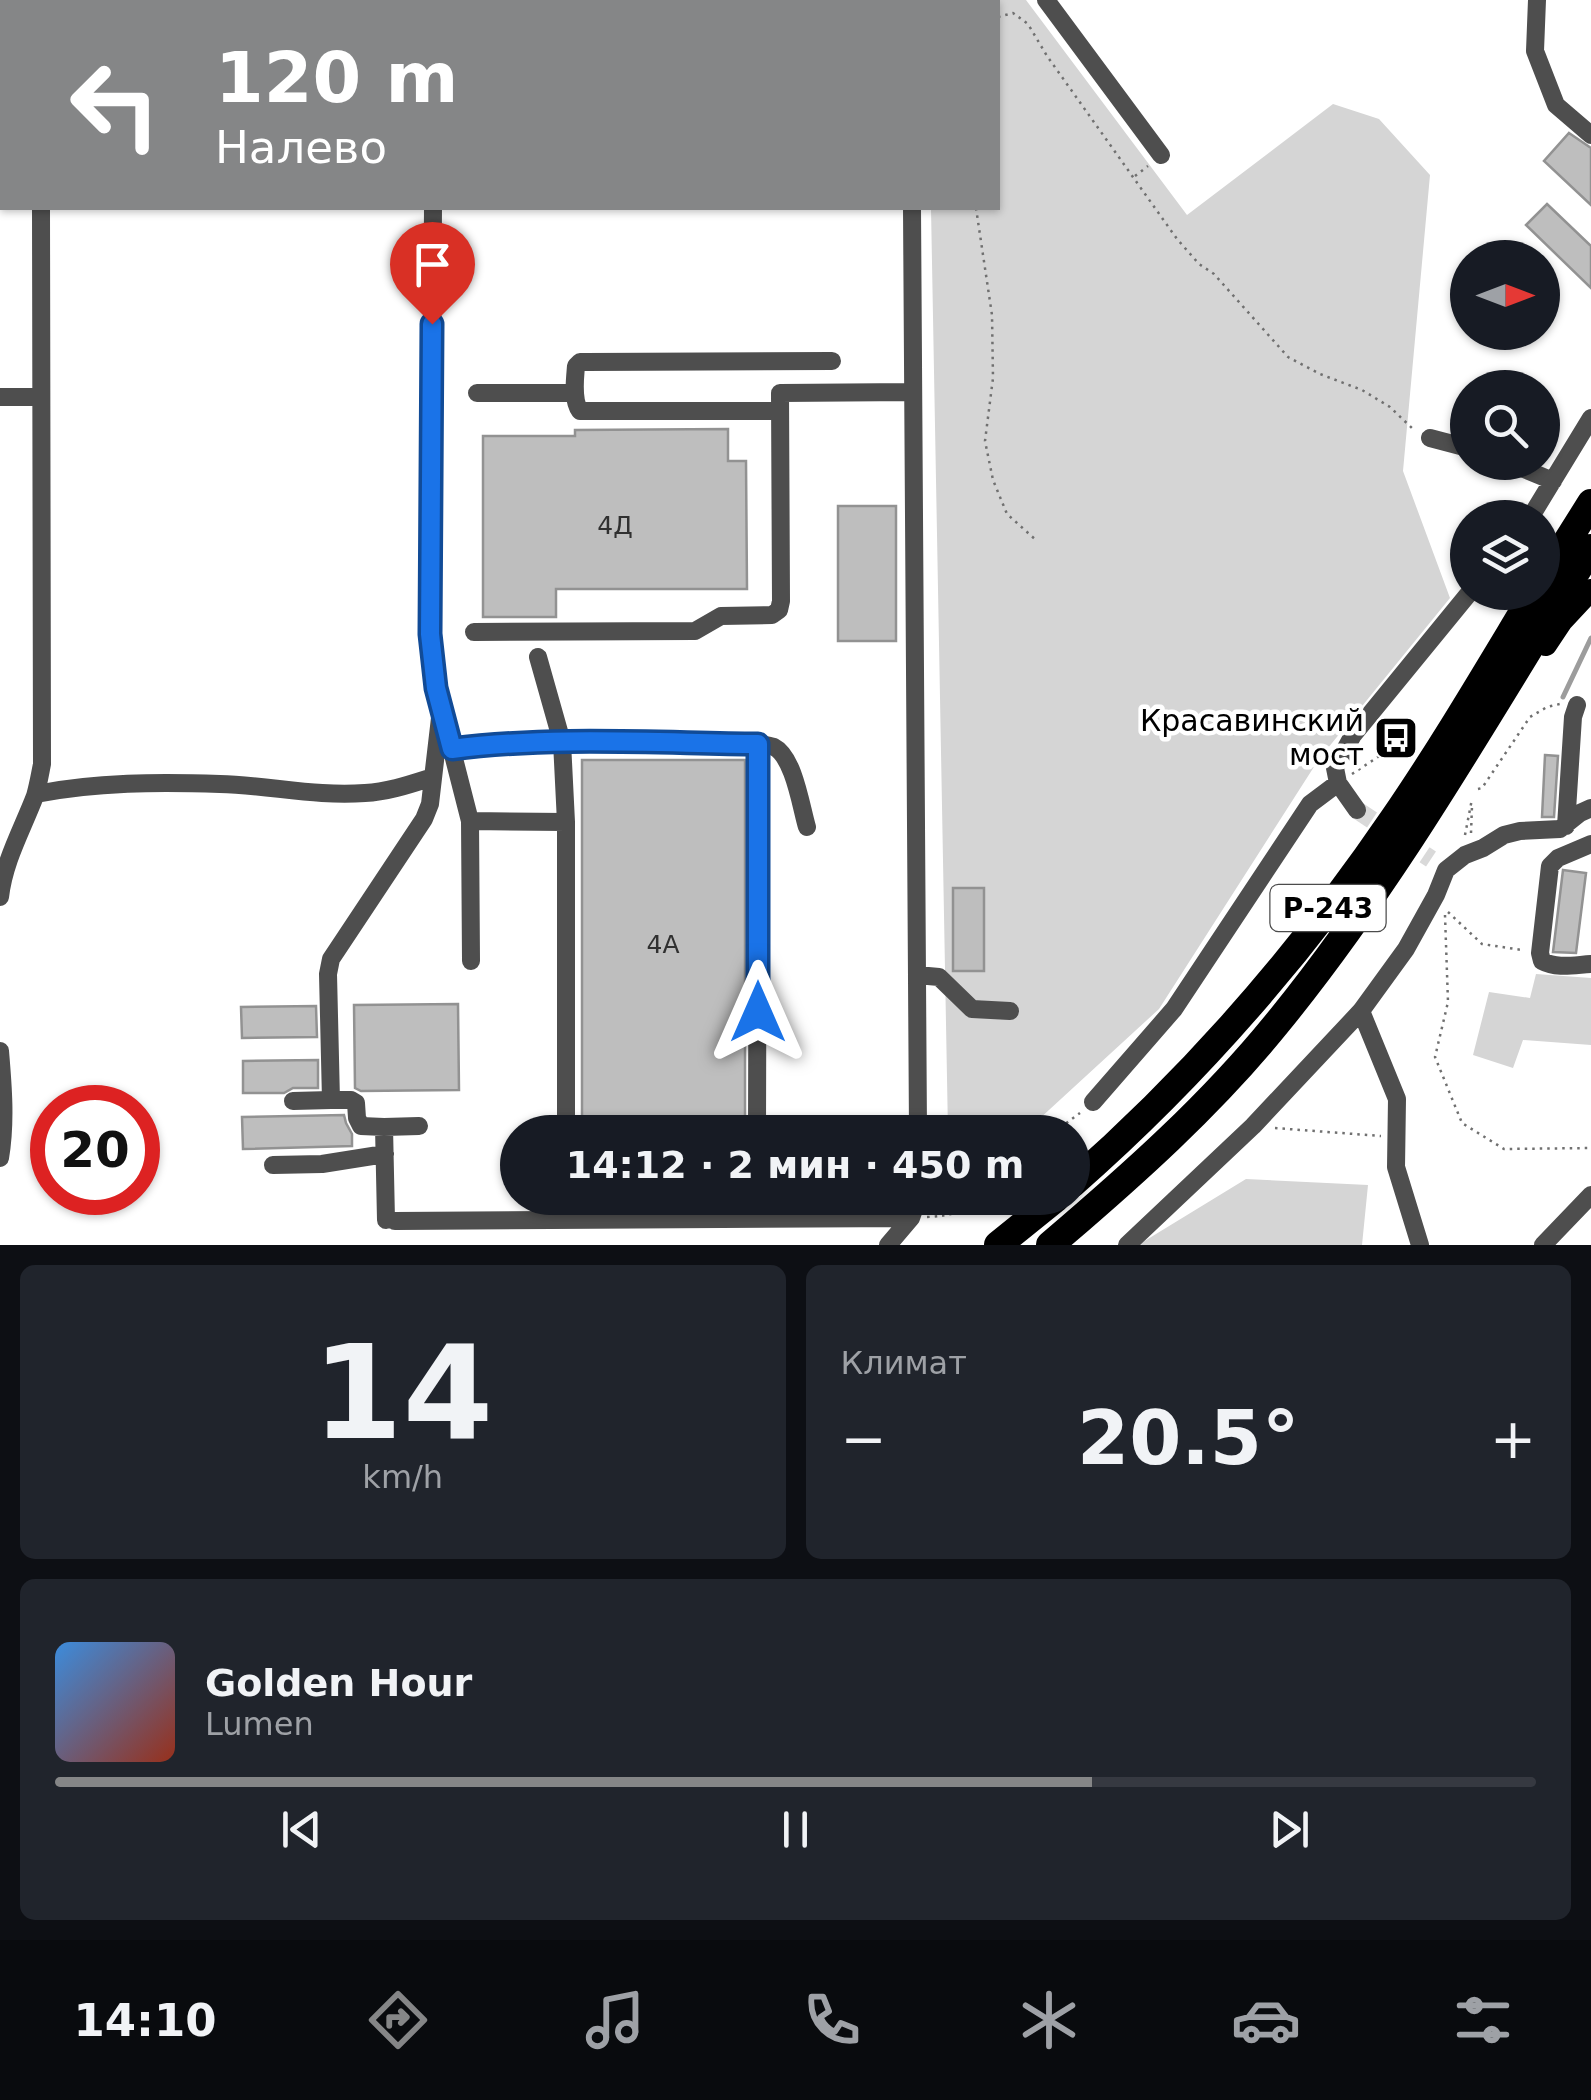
<!DOCTYPE html>
<html lang="ru">
<head>
<meta charset="utf-8">
<style>
  body { margin:0; font-family:"DejaVu Sans",sans-serif; background:#20242c; color:#f1f3f6; height:100vh; display:flex; flex-direction:column; font-size:38px; white-space:nowrap }
  * { box-sizing:border-box; margin:0 }
  p { font-size:32px; color:#9ea1a6 }
  .icon { flex:none; width:55px; height:55px; fill:none; stroke:currentColor; stroke-width:2; stroke-linecap:round; stroke-linejoin:round }
  .map { position:relative; height:1245px; overflow:hidden }
  .sheet { display:flex; flex-direction:column; gap:20px; padding:20px; background:#0d0f14; flex:1 }
  .sheet>* { flex:none }
  .guide { position:absolute; left:0px; top:0px; width:1000px; height:210px; box-shadow:0 2px 8px #0004; background:#858687; color:#fff; overflow:hidden }
  .needle { width:65px; rotate:90deg }
  .buttons { position:absolute; left:1450px; top:240px; display:grid; gap:20px }
  .buttons a { display:grid; place-items:center; width:110px; height:110px; border-radius:50%; background:#171b24; box-shadow:0 2px 8px #0004; font-size:50px }
  .speed { position:absolute; left:30px; top:1085px; display:flex; gap:20px; font-size:50px; font-weight:700; text-align:center }
  .speed>* { display:grid; place-content:center; width:130px; height:130px; border-radius:50%; background:#171b24; box-shadow:0 2px 8px #0004; line-height:1 }
  .speed .limit { border:15px solid #d22; background:#fff; color:#111 }
  .pin { position:absolute; display:grid; place-items:center; width:85px; height:85px; color:#fff; margin:-102px -42px; border-radius:50% 50% 50% 0; rotate:-45deg; box-shadow:0 0 10px #0007 }
  .pin .icon { rotate:45deg }
  .me { position:absolute; width:110px; margin:-55px; rotate:0deg; stroke-linejoin:round; filter:drop-shadow(0 0 8px #0008) }
  .turn { display:flex; align-items:center; gap:35px; height:210px; padding:0 50px; font-size:45px }
  .turn .icon { width:130px; height:130px; stroke-width:2.5 }
  .turn b { display:block; font-size:70px; line-height:85px }
  .big { font-size:75px; font-weight:800; line-height:1.1 }
  .sheet .card { flex:1; display:flex; flex-direction:column; justify-content:center; gap:15px; min-width:0; padding:0 35px; border-radius:15px; background:#20242c }
  .sheet .dial { align-items:center; gap:0 }
  .dial b { font-size:130px; line-height:1 }
  .song { display:flex; align-items:center; gap:30px }
  .cover { width:120px; height:120px; border-radius:15px; background:linear-gradient(135deg,hsl(210 70% 55%),hsl(10 70% 35%)) }
  .played { height:10px; border-radius:5px; background:linear-gradient(90deg,#858687 70%,#363941 70%) }
  .keys { display:flex; justify-content:space-around; direction:ltr }
  .heat { display:flex; justify-content:space-between; align-items:center; font-size:55px; direction:ltr }
  .sheet .tiles { flex:1; display:grid; gap:20px; grid-template-columns:1fr 1fr }
  .card:last-child { grid-column:span 2 }
  .trip { position:absolute; left:500px; top:1115px; width:590px; height:100px; border-radius:50px; background:#171b24; box-shadow:0 2px 8px #0004; font-weight:800; line-height:100px; text-align:center }
  .tabs { display:flex; height:160px; justify-content:space-around; align-items:center; background:#090b0e; color:#9ea1a6 }
  .tabs .icon { width:70px; height:70px }
  .tabs .current { color:#858687 }
  .tabs b { font-size:45px; color:#f1f3f6 }
  .map>svg:first-child { display:block }
</style>
</head>
<body>
<div class="map">
<svg width="1591" height="1245" viewBox="0 0 1591 1245">
  <rect width="100%" height="100%" fill="#fff"/>
  <path fill="#d5d5d5" d="M927 0H1026L1187 215 1333 104 1379 119 1430 175 1403 471 1450 598 1319 759 1159 1009 1025 1132H948L931 208H998V2H927Z
    M1536 974 1591 978V1045L1523 1040 1513 1068 1473 1055 1489 992 1530 998Z
    M1246 1179 1368 1185 1362 1245H1138Z"/>
  <g fill="none" stroke-linecap="round" stroke-linejoin="round">
    <path stroke="#9c9c9c" stroke-width="5" d="M1563 697 1591 638"/>
  </g>
  <path fill="#bebebe" stroke="#929292" stroke-width="2.5" d="M1569 133 1591 148V205L1544 161Z
    M1547 204 1591 246V288L1526 225Z
    M728 429V461H746L747 589H556V617H483V436H575V430Z
    M838 506H896V641H838Z
    M1545 755 1558 756 1554 817H1542Z
    M582 760H745V1127H582Z
    M1563 870 1586 873 1576 953 1553 952Z
    M953 888H984V971H953Z
    M458 1004 459 1090 361 1091 355 1088 354 1005Z
    M316 1006 317 1037 242 1038 241 1007Z
    M318 1060V1088H293L284 1093H243V1061Z
    M344 1115 346 1123 352 1134V1146L243 1149 242 1117Z"/>
  <g fill="none" stroke-linecap="round" stroke-linejoin="round">
    <path stroke="#d9d9d9" stroke-width="18" stroke-dasharray="18 9" stroke-linecap="butt" d="M1357 810 1431 859"/>
    <path stroke="#707070" stroke-width="2.5" stroke-dasharray="2.5 5" stroke-linecap="butt" d="M956 0V2
      M998 17 1013 13 1028 24 1047 56 1177 239 1199 264 1214 274 1288 357 1320 374 1362 390 1390 407 1415 431
      M1135 176 1148 166
      M976 208 992 315 993 378 985 441 993 480 1007 514 1037 541
      M1352 774 1381 755 1396 738
      M1478 789 1482 788 1530 717 1547 707 1560 704
      M1471 833 1472 806
      M1465 835 1472 799
      M1448 912 1482 944 1522 950
      M1445 915 1448 1002 1435 1057 1462 1123 1504 1149 1591 1148
      M1275 1128 1381 1136
      M1054 1132 1080 1113
      M927 1217C952 1216 970 1210 991 1198"/>
    <path stroke="#4e4e4e" stroke-width="18" d="M40 0V2
      M910 0V2
      M1046 0 1161 155
      M1537 0 1535 51 1556 105 1591 135
      M435 2H551L566 0
      M433 208 430 635 436 688 470 821 471 961
      M912 208 918 1132
      M477 393H575
      M0 397H41
      M780 411H580C572 400 575 379 576 366L580 362H586L832 361
      M1430 438 1468 448
      M1507 462 1553 481
      M1530 518 1591 418
      M474 632 695 631 721 616 772 615 779 610 781 601 780 393 913 392
      M452 749C553 736 656 743 758 744 760 744 772 746 774 747 794 757 801 807 807 827
      M36 794C96 782 159 782 220 784 268 785 317 797 365 793 388 792 411 784 433 777
      M1357 810 1338 783 1335 768 1353 735 1470 592
      M470 821 566 822 562 742 538 657
      M566 822V1132
      M1566 826 1573 717 1577 705
      M1591 844 1558 858 1550 866 1540 953 1542 961C1557 969 1574 965 1591 964
      M0 897C4 861 22 830 35 796 38 786 40 774 42 764L41 208
      M917 975 939 977 972 1009 1010 1011
      M1361 1011 1397 1099 1396 1167 1420 1245
      M0 1051C3 1086 6 1123 0 1158
      M293 1101 331 1100
      M1093 1102 1174 1009 1310 804 1338 783
      M384 1127 419 1126
      M757 1132 758 744
      M273 1165 322 1164 385 1154
      M386 1220 384 1127 361 1126 357 1118 356 1103 351 1100H331L328 974 331 959 337 950 424 819 430 804 440 718
      M395 1221 911 1218
      M888 1245 911 1218 918 1198
      M1127 1245 1253 1126 1361 1011 1406 949 1436 895 1446 870 1465 855 1483 848 1504 835 1520 831 1560 829 1580 813 1591 808
      M1543 1245 1591 1195"/>
    <path stroke="#000" stroke-width="22" d="M1546 645 1562 621 1591 590"/>
    <path stroke="#000" stroke-width="28" d="M1542 581 1591 503
      M1072 1184C1195 1076 1302 953 1394 818 1444 745 1489 668 1535 592
      M998 1245 1056 1198
      M1050 1245C1131 1176 1211 1105 1278 1022 1397 876 1491 708 1591 548"/>
  </g>
  <g fill="none" stroke-linecap="round" stroke-linejoin="round">
    <defs>
      <path id="route" d="M432 324 430 634 436 688 452 749C553 736 656 743 758 744V1012"/>
    </defs>
    <use href="#route" stroke="#114b97" stroke-width="25"/>
    <use href="#route" stroke="#1a73e8" stroke-width="18"/>
  </g>
  <defs>
    <symbol id="bus-square" viewBox="-11 -11 22 22"><rect x="-9" y="-9" width="18" height="18" rx="4" fill="#000" stroke="#fff"/><path d="M-5-6H5V4H4V6H2V4H-2V6H-4V4H-5ZM-3.5-4V0h7V-4ZM-3.5 1.2v1.5H-2V1.2ZM2 1.2v1.5H3.5V1.2Z" fill="#fff"/></symbol>
  </defs>
  <g fill-rule="evenodd">
    <use href="#bus-square" x="1371" y="713" width="50" height="50"/>
  </g>
  <g text-anchor="middle" stroke-width="9" stroke-linejoin="round" paint-order="stroke">
    <g font-size="25" fill="#303030">
      <text x="615" y="534">4Д</text>
      <text x="663" y="953">4А</text>
    </g>
    <rect fill="#fff" stroke="#4c4c4c" stroke-width="2.5" x="1270.5" y="885" width="115" height="46" rx="8"/>
    <g font-size="28" font-weight="bold" fill="#000">
      <text x="1328" y="918">Р-243</text>
    </g>
    <g font-size="30" fill="#000" stroke="#fff" text-anchor="end">
      <text x="1364" y="731">Красавинский<tspan x="1364" dy="34">мост</tspan></text>
    </g>
  </g>
</svg>
<div class="buttons">
<a><svg class="needle" viewBox="-14 -14 28 28"><path d="M0-13l5 13h-10z" fill="#e53935"/><path d="M0 13l5-13h-10z" fill="#9ea1a6"/></svg></a>
<a><svg class="icon" aria-label="search" viewBox="0 0 24 24"><circle cx="10" cy="10" r="6"/><path d="M15 15l6 6"/></svg></a>
<a><svg class="icon" aria-label="layers" viewBox="0 0 24 24"><path d="M12 4l9 5-9 5-9-5zM3 14l9 5 9-5"/></svg></a>
</div>
<div class="speed"><div class="limit">20</div></div>
<div class="pin" style="left:432px;top:324px;background:#d93025"><svg class="icon" aria-label="arrive" viewBox="0 0 24 24"><path d="M6 21V4h12l-3 4 3 4H6"/></svg></div>
<svg class="me" style="left:758px;top:1012px" viewBox="-20 -20 40 40"><path d="M0-17L14 15 0 8-14 15z" fill="#1a73e8" stroke="#fff" stroke-width="4"/></svg>
<div class="trip">14:12 · 2 мин · 450 m</div>
<div class="guide">
<div class="turn"><svg class="icon" aria-label="left" viewBox="0 0 24 24"><path d="M17 20v-9H6M10 6l-5 5 5 5"/></svg><div><b>120 m</b>Налево</div></div>
</div>
</div>
<section class="sheet">
<div class="tiles">
<div class="card dial"><b>14</b><p>km/h</p></div>
<div class="card"><p>Климат</p>
<div class="heat"><a>−</a><b class="big">20.5°</b><a>+</a></div>
</div>
<div class="card">
<div class="song"><i class="cover"></i><div><b>Golden Hour</b><p>Lumen</p></div></div>
<div class="played"></div>
<div class="keys"><svg class="icon" aria-label="previous" viewBox="0 0 24 24"><path d="M18 5L8 12l10 7zM5 5v14"/></svg><svg class="icon" aria-label="pause" viewBox="0 0 24 24"><path d="M8 5v14M16 5v14"/></svg><svg class="icon" aria-label="next" viewBox="0 0 24 24"><path d="M6 5l10 7-10 7zM19 5v14"/></svg></div>
</div>
</div>
</section>
<nav class="tabs">
<b>14:10</b>
<svg class="icon current" aria-label="directions" viewBox="0 0 24 24"><path d="M12 3l9 9-9 9-9-9zM9 14v-3h6M13 9l2 2-2 2"/></svg>
<svg class="icon" aria-label="music" viewBox="0 0 24 24"><path d="M9 18V5l10-2v13"/><circle cx="6" cy="18" r="3"/><circle cx="16" cy="16" r="3"/></svg>
<svg class="icon" aria-label="phone" viewBox="0 0 24 24"><path d="M5 4h4l2 5-3 2q2 4 5 5l2-3 5 2v4C11 20 4 13 5 4z"/></svg>
<svg class="icon" aria-label="climate" viewBox="0 0 24 24"><path d="M12 3v18M4 7l16 10M4 17L20 7"/></svg>
<svg class="icon" aria-label="car" viewBox="0 0 24 24"><path d="M5 17H2v-5l4-1 3-4h7l3 4 3 1v5h-3M9 17h6M6 11h13"/><circle cx="7" cy="17" r="2"/><circle cx="17" cy="17" r="2"/></svg>
<svg class="icon" aria-label="filters" viewBox="0 0 24 24"><path d="M4 7h16M4 17h16"/><circle cx="9" cy="7" r="2"/><circle cx="15" cy="17" r="2"/></svg>
</nav>
</body>
</html>
